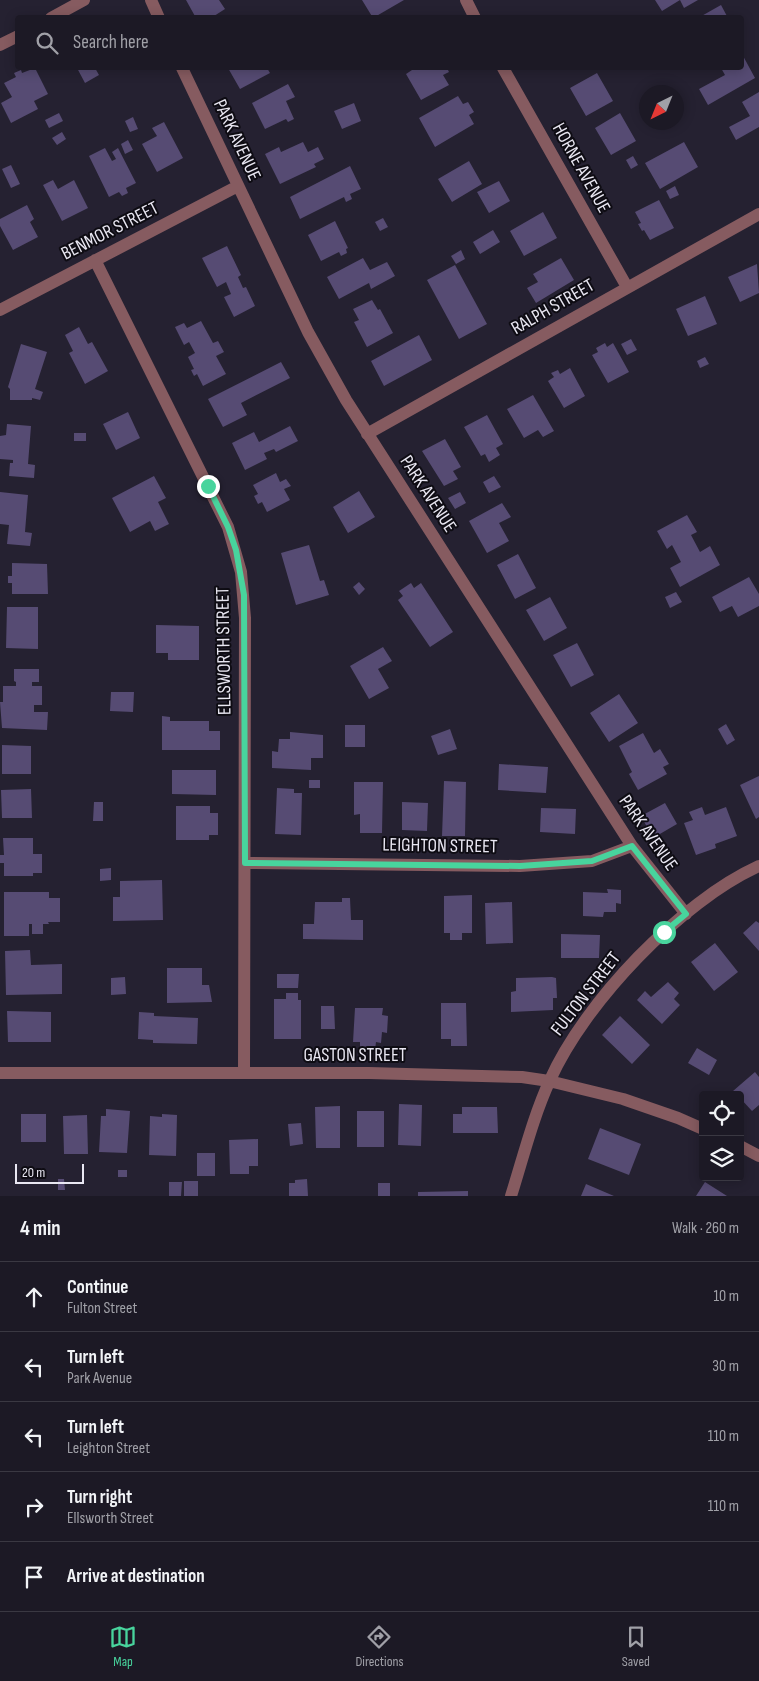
<!DOCTYPE html>
<meta charset="utf-8">
<style>
:root{--surface:#1c1925;--page:#292632;--text:#f1f3f6;--muted:#a0a0a7;--line:#3a3842;--accent:#48d49d}
body{margin:0;font-family:"Sofia Sans Condensed",sans-serif;background:var(--page);color:var(--text)}
.controls{position:absolute;right:15px;bottom:15px;display:grid;overflow:hidden;border-radius:5px;box-shadow:0 2px 12px #0003}
.controls button{width:45px;height:45px;display:grid;place-items:center;padding:0;border:0;border-bottom:1px solid var(--line);background:var(--surface);color:var(--text);font:25px sans-serif}
.compass{position:absolute;left:639px;top:85px;width:45px;height:45px;border-radius:50%;background:var(--surface);box-shadow:0 2px 12px #0003;rotate:223deg}
.scale{position:absolute;left:15px;bottom:12px;width:69px;box-sizing:border-box;padding-left:5px;border:2px solid #e9e7f2;border-top:0;font-size:14px;line-height:18px;white-space:nowrap;color:#e9e7f2;-webkit-text-stroke:4px #0e0c13;paint-order:stroke}
.stop{position:absolute;width:15px;height:15px;margin:-11px;border:4px solid #48d49d;border-radius:50%;background:#fff}
.stop.end{background:#48d49d;border-color:#fff;box-shadow:0 1px 5px #0008}
.list{margin:0;padding:0;list-style:none}
h2{display:flex;justify-content:space-between;align-items:center;height:65px;margin:0;padding:0 20px;font-size:21px}
h2 small{font-size:16px;font-weight:400;color:var(--muted)}
.list li{display:grid;grid-template-columns:32px 1fr auto;gap:15px;align-items:center;box-sizing:border-box;height:70px;padding:0 20px;border-top:1px solid var(--line)}
.list b{display:block;font-size:19px;white-space:nowrap}
.list p{margin:0;font-size:16px;white-space:nowrap;color:var(--muted)}
.list em{font-size:16px;font-style:normal;color:var(--muted)}
.icon{flex:none;width:28px;height:28px;fill:none;stroke:currentColor;stroke-width:2;stroke-linecap:round;stroke-linejoin:round}
.map{position:relative;flex:none;width:759px;height:1196px;overflow:hidden}
.search{position:absolute;background:var(--surface);box-shadow:0 2px 12px #0003;left:15px;right:15px;top:15px;height:55px;display:flex;align-items:center;gap:12px;box-sizing:border-box;padding:0 18px;border-radius:5px;color:var(--muted);font-size:19px}
.sheet{height:415px;background:var(--surface)}
nav{display:flex;justify-content:space-around;align-items:center;box-sizing:border-box;height:70px;border-top:1px solid var(--line);background:var(--surface);font-size:14px;color:var(--muted)}
nav a{display:grid;justify-items:center;gap:2px}
nav .on{color:var(--accent)}
.map>svg:first-child{display:block}
.building{fill:#564b73}
.lines{fill:none;stroke-linecap:round;stroke-linejoin:round}
.minor{stroke:#865b60;stroke-width:12}
.route{stroke:#48d49d;stroke-width:6}
.labels{text-anchor:middle;dominant-baseline:central;stroke-width:4;stroke-linejoin:round;paint-order:stroke}
.street-label{font-size:19px;fill:#e9e7f2;stroke:#0e0c13}
</style>
<div class="map">
<svg width="759" height="1196" viewBox="0 0 759 1196">
<rect width="100%" height="100%" fill="#252131"/>
<path class="building" d="M186,0H219L225,9L211,18H196Z
M362,0H404L373,18Z
M655,0H698L684,8L680,0L662,11Z
M721,5L728,18H698Z
M742,54L755,78L708,105L699,89L725,75L721,68H742Z
M35,68L48,94L34,101L38,109L11,123L1,103L12,97L4,83L16,77L14,73L21,70L22,73Z
M77,68H95L99,75L85,83Z
M228,68H267L270,73L240,89Z
M415,68H447L449,72L443,75L449,85L421,100L406,74Z
M597,73L613,101L586,116L570,88Z
M288,84L295,97L286,101L294,119L288,122L286,119L265,129L252,103Z
M759,92V127L736,140L729,127L750,116L742,102Z
M458,96L463,104L468,102L474,112L469,115L474,124L435,147L419,118Z
M354,103L361,121L342,129L334,111Z
M59,113L63,121L49,128L45,120Z
M620,113L636,141L611,155L595,128Z
M133,117L138,129L130,132L125,121Z
M164,122L183,158L157,172L142,144L157,136L152,128Z
M62,132L66,139L57,145L52,138Z
M128,140L133,150L125,154L121,144Z
M303,142L308,152L318,147L324,159L314,164L316,167L280,184L265,154L279,147L281,152Z
M684,142L698,167L660,189L645,163Z
M105,148L112,161L116,159L112,152L118,148L136,183L126,188L128,193L122,196L119,192L109,197L89,156Z
M633,156L638,165L631,169L626,160Z
M469,161L482,184L452,202L438,179Z
M11,165L20,184L11,188L2,169Z
M350,166L361,189L350,194L352,199L346,202L344,197L300,219L290,197Z
M53,180L58,189L74,180L88,208L62,221L43,185Z
M499,181L510,201L489,213L477,192Z
M675,186L679,195L670,199L666,191Z
M659,200L674,228L650,240L644,230L642,231L638,224L641,223L635,212Z
M27,205L34,219L30,222L38,237L13,250L0,226V219Z
M543,212L557,238L524,256L510,231Z
M383,218L388,227L380,231L375,222Z
M335,221L348,248L346,249L347,253L341,256L339,252L321,261L308,235Z
M493,230L500,242L480,254L473,242Z
M227,246L241,275L238,277L243,288L246,287L255,306L234,317L224,297L231,294L226,282L217,287L202,258Z
M461,250L465,259L456,264L451,256Z
M363,258L370,270L387,262L395,276L371,289L369,283L339,299L327,277Z
M561,258L574,280L536,303L527,288L538,282L533,274Z
M757,264L759,293L740,302L728,277Z
M455,265L487,324L459,339L427,280Z
M705,296L717,324L688,336L676,309Z
M372,300L378,310L380,309L393,333L367,347L354,322L359,320L353,309Z
M201,321L213,343L218,341L224,352L216,356L226,374L203,386L197,374L194,376L191,370L194,369L188,357L195,353L189,342L184,345L175,327L184,323L187,328Z
M79,327L88,344L92,342L108,371L85,384L69,353L73,351L65,335Z
M419,335L432,360L384,386L371,361Z
M631,339L637,350L627,355L621,344Z
M605,343L607,347L613,343L629,372L608,383L592,355L598,352L596,348Z
M21,344L47,352L35,389L43,392L40,400L32,398V400H10V389L8,387Z
M705,357L709,364L700,368L697,361Z
M281,362L290,378L241,403L247,415L223,427L208,399Z
M570,368L585,396L564,408L548,381L554,377L551,373L558,370L560,374Z
M533,395L554,431L543,437L538,430L524,438L507,409Z
M128,412L140,438L116,450L103,424Z
M487,415L503,444L496,448L500,455L489,462L485,454L481,456L464,427Z
M7,424L31,426L28,464L35,465L34,478L9,476L10,463H13V460L0,459V436L6,435Z
M290,426L298,441L276,452L274,449L264,453L267,459L245,470L232,443L254,432L259,442Z
M74,433H86V441H74Z
M445,439L461,467L453,471L458,479L444,486L422,451Z
M276,473L280,482L286,479L291,486L284,489L290,500L267,512L262,502L258,504L254,496L258,494L253,485Z
M154,476L166,498L158,502L169,524L155,531L150,521L130,532L112,498Z
M494,476L501,487L489,493L483,482Z
M359,491L375,517L348,533L333,507Z
M0,492L28,495L25,532L32,533L30,546L7,544L9,525L0,524Z
M460,492L466,503L455,509L448,498Z
M502,503L511,517L499,523L509,541L487,553L469,521Z
M687,515L697,532L691,535L700,552L710,546L720,565L680,587L670,568L681,562L672,545L667,549L657,531Z
M309,545L320,581L324,580L329,595L296,605L281,553Z
M518,554L536,588L515,599L497,565Z
M12,563L47,564L48,594H12V583H8V576H12Z
M749,577L759,594V606L738,617L732,606L720,612L712,597Z
M359,582L365,589L359,595L353,587Z
M411,583L414,588L421,583L453,632L430,647L398,600L403,596L399,591Z
M676,592L682,602L670,608L665,597Z
M550,597L567,628L544,641L526,610Z
M7,607H38V649L6,648Z
M156,625L199,626V660H168V653H156Z
M577,643L594,675L571,687L553,655Z
M383,647L392,661L378,669L389,688L369,699L350,666Z
M14,669H39V682H32V686H42V705H34V712H48L47,730L2,728L0,702H3V686H16V682L14,681Z
M111,692H134L133,712L110,711Z
M619,694L638,723L609,742L590,713Z
M162,716L170,717V721H209V731H220V750H162Z
M726,724L735,740L727,745L718,729Z
M345,725H365V747H345Z
M450,729L457,749L438,755L431,736Z
M290,732L323,735V758H311V770L272,768V751L278,752L279,739H290Z
M643,733L654,753L660,749L669,764L663,767L667,774L638,790L629,774L632,772L619,746Z
M2,745L31,746V774H2Z
M499,764L548,767L546,793L498,790Z
M172,770H216V795L172,794Z
M759,776V817L756,819L740,785Z
M309,780H320V788H309Z
M444,781L466,782L465,836H442Z
M354,782H383L382,833H360V814L354,815Z
M277,788L294,789V793H302L301,835L275,834Z
M31,789L32,818H2L1,790Z
M94,802H103V821H93Z
M402,802L428,803L427,831L402,830Z
M665,803L677,824L653,838L641,816Z
M176,806H210V813H218V835H209V840H176Z
M702,807L705,815L726,807L737,836L715,844L716,848L696,855L684,823L693,820L689,812Z
M541,808L576,809L575,834L540,832Z
M3,838H33V854H42V873H33V876H4V863H0V855H4Z
M111,868V880L100,881V869Z
M162,880L163,920L113,921V897H120V881Z
M607,889L621,890V904L616,903V912H604L603,917L583,916V892L608,893Z
M4,892H49V898H60V922H48L49,924H43V934H32V924H29V936H4Z
M472,895V933H462V940H450V933H444V896Z
M342,898H350L351,920H363V940L303,939V924H314L315,902H342Z
M512,902L513,943L486,944L485,903Z
M756,921L759,923V951L743,933Z
M561,934L600,935L599,958H561Z
M715,943L738,972L714,991L691,962Z
M30,950L31,965L62,964V994L6,995L5,951Z
M167,968H202V985H209L212,1002L167,1003Z
M277,974H299L298,988H277Z
M125,977L126,994L111,995V978Z
M552,977L556,978L557,998H553V1010L511,1012V992L516,991V978Z
M668,982L679,993L674,999L680,1005L662,1024L637,1000L645,991L651,997Z
M286,993H298V1000H301V1039H274V999H286Z
M441,1003H466L467,1046H451V1039H441Z
M321,1006H334L335,1029H321Z
M355,1008H383L382,1015L388,1016L387,1033L382,1032L381,1043L376,1042L375,1050H360V1042H353Z
M7,1011L51,1012V1042H8Z
M139,1012L154,1013V1016L198,1018L197,1044L153,1043V1040L138,1039Z
M620,1016L650,1045L632,1064L602,1035Z
M697,1048L717,1060L709,1075L688,1063Z
M755,1072L759,1077V1105L752,1111L740,1098V1095L733,1091Z
M399,1104L422,1105L421,1146L398,1145Z
M340,1106V1148H316L315,1107Z
M462,1107H497L498,1133H453V1114H462Z
M106,1109L130,1111L127,1153L99,1152L101,1116H106Z
M357,1111H384V1147H357Z
M21,1114H46V1142H21Z
M162,1114L177,1115L176,1156L149,1155L150,1116L162,1117Z
M87,1115L88,1154H64L63,1116Z
M301,1123L303,1144L290,1146L288,1124Z
M600,1128L641,1144L629,1175L588,1159Z
M258,1139V1166H249V1174H230L229,1140Z
M197,1153H215V1176H197Z
M118,1170H127V1177H118Z
M58,1179H64L65,1190H58Z
M307,1179L308,1196H289V1183H295V1180Z
M184,1181H198V1196H184Z
M169,1182H182L181,1196H169Z
M705,1182L727,1196H696Z
M378,1183H390V1196H378Z
M586,1184L614,1196H581Z
M468,1191V1196H418V1192Z"/>
<g class="lines">
<path class="minor" d="M151,0L159,18
M466,0L475,18
M51,18L84,0
M0,45L18,36
M182,68L308,332L346,400L632,846L686,914
M503,68L627,287
M95,260L228,527L241,572L245,618L244,1073
M0,310L238,186
M367,434L759,214
M245,863L520,866L592,861L632,846
M0,1073H369L522,1077L549,1081L623,1099L678,1118L703,1129
M740,1146L759,1156
M511,1196C523,1158 533,1117 550,1080C585,1002 680,902 759,866"/>
</g>
<g class="lines">
<path class="route" d="M208,486L228,527L236,550L244,595L245,863L520,866L592,861L632,846L686,914L664,932"/>
</g>
<g class="labels">
<g class="street-label">
<text transform="translate(237 140) rotate(65)">PARK AVENUE</text>
<text transform="translate(581 168) rotate(61)">HORNE AVENUE</text>
<text transform="translate(110 231) rotate(-27)">BENMOR STREET</text>
<text transform="translate(553 307) rotate(-30)">RALPH STREET</text>
<text transform="translate(428 494) rotate(57)">PARK AVENUE</text>
<text transform="translate(224 651) rotate(-91)">ELLSWORTH STREET</text>
<text transform="translate(648 833) rotate(55)">PARK AVENUE</text>
<text transform="translate(440 846) rotate(1)">LEIGHTON STREET</text>
<text transform="translate(586 994) rotate(-52)">FULTON STREET</text>
<text x="355" y="1055">GASTON STREET</text>
</g>
</g>
</svg>
<div class="controls">
<button><svg class="icon" aria-label="locate" viewBox="0 0 24 24"><circle cx="12" cy="12" r="6"/><path d="M12 2v4M12 18v4M2 12h4M18 12h4"/></svg></button>
<button><svg class="icon" aria-label="layers" viewBox="0 0 24 24"><path d="M12 4l9 5-9 5-9-5zM3 14l9 5 9-5"/></svg></button>
</div>
<svg class="compass" viewBox="-18 -18 36 36"><path d="M0-13l5 13h-10z" fill="#e53935"/><path d="M0 13l5-13h-10z" fill="#a0a0a7"/></svg>
<div class="scale">20 m</div>
<div class="stop" style="left:664px;top:932px"></div>
<div class="stop end" style="left:208px;top:486px"></div>
<div class="search"><svg class="icon" aria-label="search" viewBox="0 0 24 24"><circle cx="10" cy="10" r="6"/><path d="M15 15l6 6"/></svg>Search here</div>
</div>
<section class="sheet">
<h2>4 min<small>Walk · 260 m</small></h2>
<ul class="list">
<li><svg class="icon" aria-label="ahead" viewBox="0 0 24 24"><path d="M12 20V5M6 11l6-6 6 6"/></svg><div><b>Continue</b><p>Fulton Street</p></div><em>10 m</em></li>
<li><svg class="icon" aria-label="left" viewBox="0 0 24 24"><path d="M17 20v-9H6M10 6l-5 5 5 5"/></svg><div><b>Turn left</b><p>Park Avenue</p></div><em>30 m</em></li>
<li><svg class="icon" aria-label="left" viewBox="0 0 24 24"><path d="M17 20v-9H6M10 6l-5 5 5 5"/></svg><div><b>Turn left</b><p>Leighton Street</p></div><em>110 m</em></li>
<li><svg class="icon" aria-label="right" viewBox="0 0 24 24"><path d="M7 20v-9h11M14 6l5 5-5 5"/></svg><div><b>Turn right</b><p>Ellsworth Street</p></div><em>110 m</em></li>
<li><svg class="icon" aria-label="arrive" viewBox="0 0 24 24"><path d="M6 21V4h12l-3 4 3 4H6"/></svg><div><b>Arrive at destination</b></div></li>
</ul>
</section>
<nav>
<a class="on"><svg class="icon" aria-label="map" viewBox="0 0 24 24"><path d="M3 6l6-2 6 2 6-2v14l-6 2-6-2-6 2zM9 4v14M15 6v14"/></svg>Map</a>
<a><svg class="icon" aria-label="directions" viewBox="0 0 24 24"><path d="M12 3l9 9-9 9-9-9zM9 14v-3h6M13 9l2 2-2 2"/></svg>Directions</a>
<a><svg class="icon" aria-label="saved" viewBox="0 0 24 24"><path d="M7 4h10v16l-5-4-5 4z"/></svg>Saved</a>
</nav>
